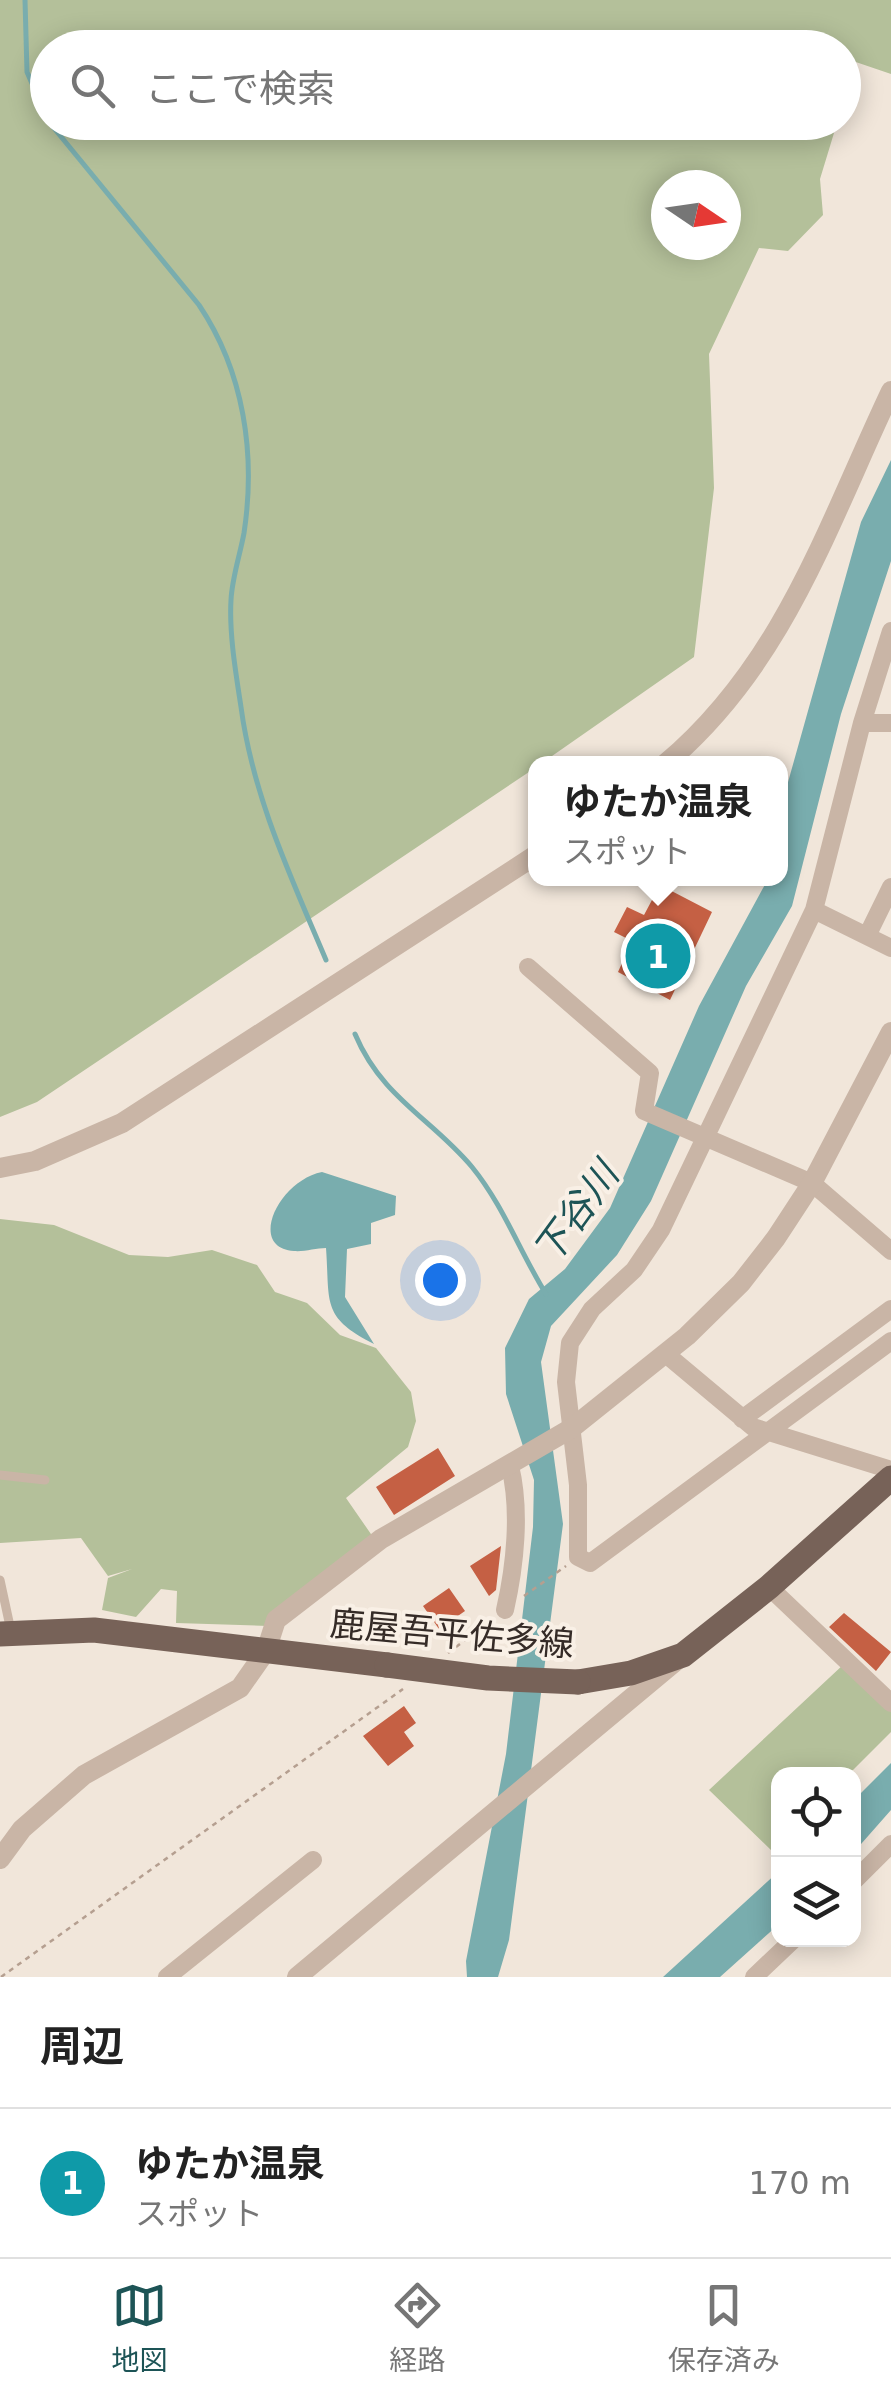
<!DOCTYPE html>
<html lang="ja">
<meta charset="utf-8">
<style>
:root{--surface:#fff;--page:#f6f6f6;--text:#222;--muted:#767676;--line:#e0e0e0;--accent:#1d5456}
body{margin:0;font-family:"DejaVu Sans","Noto Sans JP",sans-serif;background:var(--page);color:var(--text)}
.controls{position:absolute;right:30px;bottom:30px;display:grid;overflow:hidden;border-radius:20px;box-shadow:0 5px 25px #0003}
.controls button{width:90px;height:90px;display:grid;place-items:center;padding:0;border:0;border-bottom:2px solid var(--line);background:var(--surface);color:var(--text);font:50px sans-serif}
.compass{position:absolute;left:651px;top:170px;width:90px;height:90px;border-radius:50%;background:var(--surface);box-shadow:0 5px 25px #0003;rotate:103deg}
.you{position:absolute;left:440px;top:1280px;width:35px;height:35px;margin:-25px;border:8px solid #fff;border-radius:50%;background:#1a73e8;box-shadow:0 0 0 15px #1a73e833}
.badge{display:grid;place-items:center;width:65px;height:65px;border-radius:50%;background:var(--accent);color:#fff;font-size:32px;font-weight:700}
.pin{position:absolute;translate:-50% -50%;border:5px solid #fff;box-shadow:0 2px 10px #0006}
.popup{position:absolute;left:528px;top:756px;width:260px;height:130px;box-sizing:border-box;display:grid;place-content:center;border-radius:20px;background:var(--surface);filter:drop-shadow(0 2px 8px #0005);font-size:32px;white-space:nowrap;color:var(--muted)}
.popup b{font-size:38px;color:var(--text)}
.popup::after{content:'';position:absolute;left:50%;top:100%;margin-left:-20px;border:20px solid transparent;border-top-color:var(--surface)}
.list{margin:0;padding:0;list-style:none}
h2{display:flex;justify-content:space-between;align-items:center;height:130px;margin:0;padding:0 40px;font-size:42px}
h2 small{font-size:32px;font-weight:400;color:var(--muted)}
.list li{display:grid;grid-template-columns:65px 1fr auto;gap:30px;align-items:center;box-sizing:border-box;height:150px;padding:0 40px;border-top:2px solid var(--line)}
.list b{display:block;font-size:38px;white-space:nowrap}
.list p{margin:0;font-size:32px;white-space:nowrap;color:var(--muted)}
.list em{font-size:32px;font-style:normal;color:var(--muted)}
.icon{flex:none;width:55px;height:55px;fill:none;stroke:currentColor;stroke-width:2;stroke-linecap:round;stroke-linejoin:round}
.map{position:relative;flex:none;width:891px;height:1977px;overflow:hidden}
.search{position:absolute;background:var(--surface);box-shadow:0 5px 25px #0003;left:30px;right:30px;top:30px;height:110px;display:flex;align-items:center;gap:25px;box-sizing:border-box;padding:0 35px;border-radius:55px;color:var(--muted);font-size:38px}
.sheet{height:280px;background:var(--surface)}
nav{display:flex;justify-content:space-around;align-items:center;box-sizing:border-box;height:140px;border-top:2px solid var(--line);background:var(--surface);font-size:28px;color:var(--muted)}
nav a{display:grid;justify-items:center;gap:5px}
nav .on{color:var(--accent)}
.map>svg:first-child{display:block}
.green{fill:#b4c09a;fill-rule:evenodd}
.water{fill:#79adae}
.lines{fill:none;stroke-linecap:round;stroke-linejoin:round}
.stream{stroke:#79adae;stroke-width:5}
.building{fill:#c56044}
.path{stroke:#b59f90;stroke-width:2.5;stroke-dasharray:5 5;stroke-linecap:butt}
.service{stroke:#c9b5a6;stroke-width:9}
.minor{stroke:#c9b5a6;stroke-width:18}
.tertiary{stroke:#c9b5a6;stroke-width:20}
.primary{stroke:#776258;stroke-width:25}
.primary-bridge{stroke:#776258;stroke-width:25}
.labels{text-anchor:middle;dominant-baseline:central;stroke-width:8;stroke-linejoin:round;paint-order:stroke}
.street-label{font-size:35px;fill:#352b27;stroke:#f9f0e6}
.water-label{font-size:38px;font-style:italic;fill:#1d5456;stroke:#f9f0e6}
</style>
<div class="map">
<svg width="891" height="1977" viewBox="0 0 891 1977">
<rect width="100%" height="100%" fill="#f1e6da"/>
<path class="green" d="M0,0H891V74L844,58V48H48V122H823L834,133L820,179L823,215L788,251L759,248L709,354L714,488L694,657L542,763L536,764L535,768L37,1102L0,1117ZM726,185V245H666V185Z
M0,1219L54,1225L129,1255L168,1257L212,1250L257,1265L275,1292L307,1303L340,1335L376,1348L411,1392L416,1421L408,1447L346,1498L373,1537L268,1626L176,1623L177,1591L161,1589L136,1617L102,1610L108,1578L132,1569L108,1576L81,1538L0,1543Z
M844,1664L891,1708V1732L849,1774H778V1847L773,1852L709,1790Z"/>
<path class="water" d="M891,460V561L841,714L792,906L746,986L651,1201L617,1255L551,1326L541,1362L563,1524L509,1940L498,1977H467L466,1961L506,1754L533,1527L534,1480L506,1394L505,1348L529,1299L565,1269L610,1208L699,1006L768,879L780,878L783,800L861,522Z
M322,1172L396,1196L395,1215L371,1223V1244L347,1249L345,1297L374,1344C321,1317 330,1303 326,1248C316,1248 304,1252 294,1251C247,1248 278,1181 322,1172Z
M891,1763V1810L854,1852V1800Z
M778,1872V1925L720,1977H663Z"/>
<g class="lines">
<path class="stream" d="M25,0L27,72L48,120
M49,122L199,305C244,372 256,454 244,533C240,555 232,578 231,600C229,634 236,674 241,707C253,797 291,877 326,960
M355,1034C382,1098 431,1118 472,1167C503,1205 520,1252 546,1294"/>
</g>
<path class="building" d="M660,885L712,912L670,1000L618,972L632,941L614,932L627,907L644,915Z
M438,1448L455,1476L394,1515L376,1487Z
M501,1546L496,1590L489,1596L470,1566Z
M449,1588L465,1611L439,1629L423,1606Z
M844,1613L891,1652L876,1671L829,1627Z
M404,1706L416,1723L404,1732L414,1746L388,1766L363,1736Z"/>
<g class="lines">
<path class="path" d="M524,1596L566,1566
M448,1653L493,1619
M1,1977L403,1689"/>
<path class="service" d="M0,1475L45,1480
M0,1580L11,1631"/>
<path class="minor" d="M891,631L862,723L814,910L661,1230L634,1270L592,1309L570,1343L566,1382L578,1485V1557L590,1563L891,1341
M862,723H891
M814,910L891,948
M867,936L891,887
M528,967L650,1073L644,1111L812,1183L891,1251
M667,1355L753,1427L891,1470
M742,1419L891,1309
M769,1587L891,1703
M505,1610C515,1566 521,1511 510,1466
M854,1881L891,1844
M167,1977L313,1860
M754,1977L793,1940"/>
<path class="tertiary" d="M665,764C784,664 827,526 891,391
M0,1168L35,1161L122,1123L536,855
M0,1859L22,1829L84,1775L240,1688L266,1651L276,1620L381,1539L572,1428L687,1336L741,1283L776,1238L812,1183L891,1032
M297,1977L677,1660"/>
<path class="primary" d="M0,1634L94,1630L387,1665
M578,1682L631,1673L683,1655L769,1587L891,1478"/>
<path class="primary-bridge" d="M387,1665L488,1678L578,1682"/>
</g>
<g class="labels">
<g class="street-label">
<text transform="translate(452 1634) rotate(5)">鹿屋吾平佐多線</text>
</g>
<g class="water-label">
<text transform="translate(576 1213) rotate(-54)">下谷川</text>
</g>
</g>
</svg>
<div class="controls">
<button><svg class="icon" aria-label="locate" viewBox="0 0 24 24"><circle cx="12" cy="12" r="6"/><path d="M12 2v4M12 18v4M2 12h4M18 12h4"/></svg></button>
<button><svg class="icon" aria-label="layers" viewBox="0 0 24 24"><path d="M12 4l9 5-9 5-9-5zM3 14l9 5 9-5"/></svg></button>
</div>
<svg class="compass" viewBox="-18 -18 36 36"><path d="M0-13l5 13h-10z" fill="#e53935"/><path d="M0 13l5-13h-10z" fill="#767676"/></svg>
<div class="you"></div>
<div class="pin badge" style="left:658px;top:956px;background:#0f9aa8">1</div>
<div class="popup"><b>ゆたか温泉</b>スポット</div>
<div class="search"><svg class="icon" aria-label="search" viewBox="0 0 24 24"><circle cx="10" cy="10" r="6"/><path d="M15 15l6 6"/></svg>ここで検索</div>
</div>
<section class="sheet">
<h2>周辺<small></small></h2>
<ul class="list">
<li><span class="badge" style="background:#0f9aa8">1</span><div><b>ゆたか温泉</b><p>スポット</p></div><em>170 m</em></li>
</ul>
</section>
<nav>
<a class="on"><svg class="icon" aria-label="map" viewBox="0 0 24 24"><path d="M3 6l6-2 6 2 6-2v14l-6 2-6-2-6 2zM9 4v14M15 6v14"/></svg>地図</a>
<a><svg class="icon" aria-label="directions" viewBox="0 0 24 24"><path d="M12 3l9 9-9 9-9-9zM9 14v-3h6M13 9l2 2-2 2"/></svg>経路</a>
<a><svg class="icon" aria-label="saved" viewBox="0 0 24 24"><path d="M7 4h10v16l-5-4-5 4z"/></svg>保存済み</a>
</nav>
